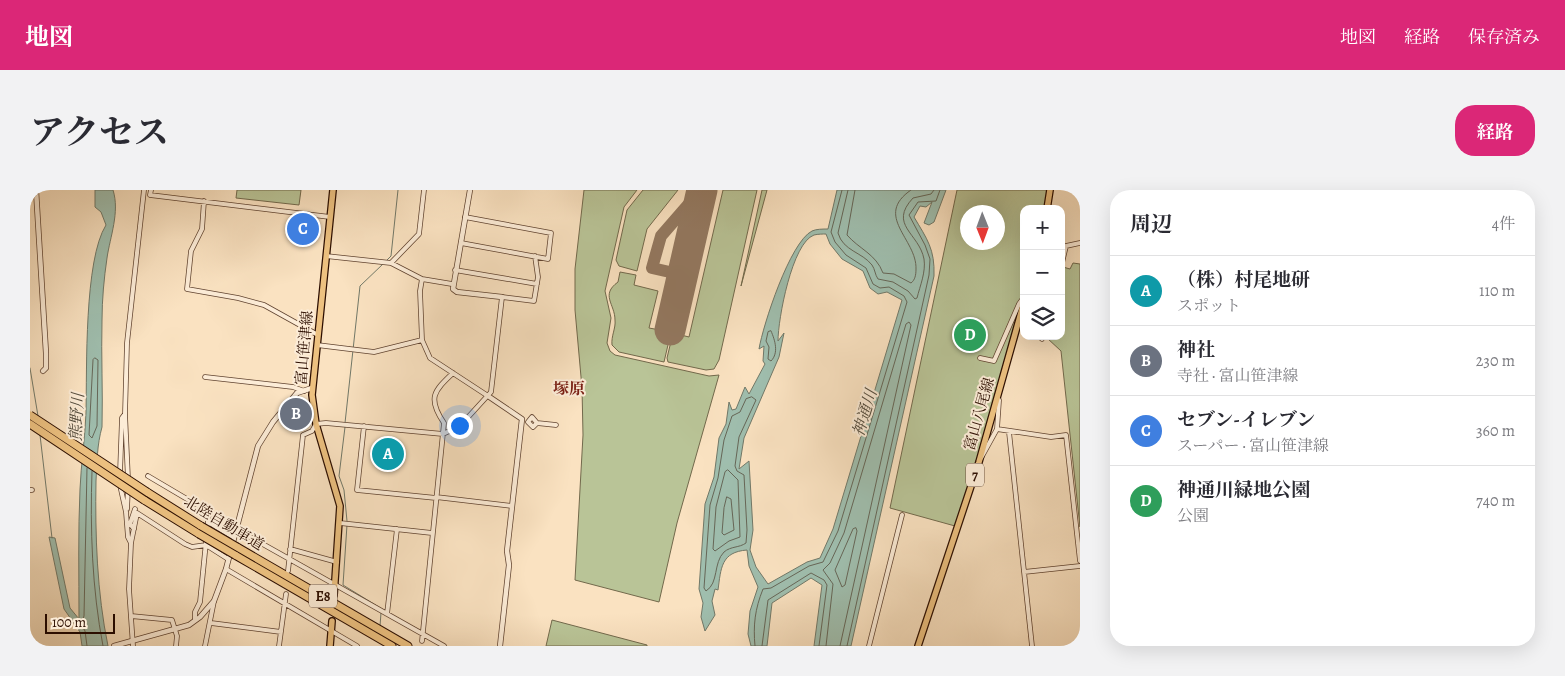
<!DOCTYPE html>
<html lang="ja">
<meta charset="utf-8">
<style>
:root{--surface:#fff;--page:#f2f2f3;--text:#2b2b33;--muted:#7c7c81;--line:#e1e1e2;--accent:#db2777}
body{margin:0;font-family:Alegreya,"Noto Serif JP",serif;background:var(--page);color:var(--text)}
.controls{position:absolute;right:15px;top:15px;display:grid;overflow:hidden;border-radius:10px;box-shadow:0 5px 20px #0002}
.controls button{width:45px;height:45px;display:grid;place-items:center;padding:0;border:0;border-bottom:1px solid var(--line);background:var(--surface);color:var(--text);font:25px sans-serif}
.compass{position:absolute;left:930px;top:15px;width:45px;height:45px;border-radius:50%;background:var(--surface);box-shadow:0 5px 20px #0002;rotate:179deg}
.scale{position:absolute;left:15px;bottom:12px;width:70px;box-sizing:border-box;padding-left:5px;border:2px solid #2c0e00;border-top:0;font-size:14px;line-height:18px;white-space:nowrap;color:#2c0e00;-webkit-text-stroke:4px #fcecd7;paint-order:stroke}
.you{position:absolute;left:429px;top:235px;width:18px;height:18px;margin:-12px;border:4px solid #fff;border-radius:50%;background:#1a73e8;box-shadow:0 0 0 8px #1a73e833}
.badge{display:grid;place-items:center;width:32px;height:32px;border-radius:50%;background:var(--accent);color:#fff;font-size:16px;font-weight:700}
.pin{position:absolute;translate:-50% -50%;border:2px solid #fff;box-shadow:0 1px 5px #0006}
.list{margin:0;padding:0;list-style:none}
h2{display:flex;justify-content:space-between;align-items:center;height:65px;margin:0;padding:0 20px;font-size:21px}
h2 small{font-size:16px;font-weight:400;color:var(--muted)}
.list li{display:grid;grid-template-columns:32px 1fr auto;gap:15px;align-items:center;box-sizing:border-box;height:70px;padding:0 20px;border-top:1px solid var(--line)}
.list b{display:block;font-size:19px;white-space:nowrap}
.list p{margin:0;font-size:16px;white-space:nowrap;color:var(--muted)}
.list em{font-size:16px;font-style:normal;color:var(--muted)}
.icon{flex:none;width:28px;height:28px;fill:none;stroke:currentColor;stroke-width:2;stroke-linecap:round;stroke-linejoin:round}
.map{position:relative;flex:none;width:1050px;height:456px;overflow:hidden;border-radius:20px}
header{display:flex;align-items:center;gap:30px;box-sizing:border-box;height:70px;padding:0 25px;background:var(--accent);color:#fff}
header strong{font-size:24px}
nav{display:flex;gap:28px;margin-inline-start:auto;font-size:18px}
.intro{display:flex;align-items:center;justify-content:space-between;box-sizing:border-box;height:120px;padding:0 30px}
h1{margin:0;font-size:35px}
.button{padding:12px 22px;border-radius:20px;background:var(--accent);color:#fff;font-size:18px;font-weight:700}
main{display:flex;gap:30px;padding:0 30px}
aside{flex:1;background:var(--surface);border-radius:20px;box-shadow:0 5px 20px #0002}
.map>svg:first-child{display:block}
.green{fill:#b9c497;stroke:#72694c;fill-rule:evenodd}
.water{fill:#9fbeae;stroke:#717868;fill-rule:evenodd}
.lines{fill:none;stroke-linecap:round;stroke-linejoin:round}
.shore{stroke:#666657;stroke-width:1}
.stream{stroke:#717868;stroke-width:1}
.taxiway{stroke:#937860;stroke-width:12}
.runway{stroke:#937860;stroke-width:31}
.minor-casing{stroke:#604330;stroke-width:5.5}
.tertiary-casing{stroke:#604330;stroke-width:6}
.primary-casing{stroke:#2c0e00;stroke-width:8}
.motorway-casing{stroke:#2c0e00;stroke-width:9}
.minor{stroke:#fcecd7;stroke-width:4}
.tertiary{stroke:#fcecd7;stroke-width:4.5}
.primary{stroke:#edc180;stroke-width:5.5}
.motorway{stroke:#edc180;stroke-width:7}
.motorway-bridge-casing{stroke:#2c0e00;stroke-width:9;stroke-linecap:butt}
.motorway-bridge{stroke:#edc180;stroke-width:7}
.labels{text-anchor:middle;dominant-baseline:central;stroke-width:4;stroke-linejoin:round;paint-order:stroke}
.shield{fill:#fcecd7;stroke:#6a5140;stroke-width:1}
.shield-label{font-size:14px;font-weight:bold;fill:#2c0e00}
.street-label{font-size:15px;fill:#2c0e00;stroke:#fcecd7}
.neighbourhood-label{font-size:16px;font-weight:bold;fill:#7a1f14;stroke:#fcecd7}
.water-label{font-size:16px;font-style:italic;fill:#544c3d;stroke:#fcecd7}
</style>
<header>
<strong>地図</strong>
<nav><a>地図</a><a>経路</a><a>保存済み</a></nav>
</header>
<div class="intro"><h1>アクセス</h1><a class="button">経路</a></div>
<main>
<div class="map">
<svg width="1050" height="456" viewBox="0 0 1050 456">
<rect width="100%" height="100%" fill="#fae2c1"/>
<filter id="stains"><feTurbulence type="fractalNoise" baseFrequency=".004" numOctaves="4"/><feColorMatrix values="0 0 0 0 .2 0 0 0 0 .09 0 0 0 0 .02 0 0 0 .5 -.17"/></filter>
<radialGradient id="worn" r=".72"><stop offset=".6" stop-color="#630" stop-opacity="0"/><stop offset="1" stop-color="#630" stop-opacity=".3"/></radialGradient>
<path class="green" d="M207,0H271L269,15L206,8Z
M554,0H607L594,17L575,101L581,128L577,153L580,161L585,165L679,186L689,185L647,333L629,412L545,390L553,245L552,198L545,120V79Z
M613,0H648L617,39L607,81L589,76L586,70L597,20Z
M693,0H727L689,170L684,179L676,180L638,172L637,168L643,143L659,147Z
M732,0H737L711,96Z
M927,0H1020L1017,19H994V112L949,272L925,336L860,318ZM938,22H968V52H938Z
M1043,73L1050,74V337L1031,161L1017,148V146H1031V85L1033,77L1040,79Z
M590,82L606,85L604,95L628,101L619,138L641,142L634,172L589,162L582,155C581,146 586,138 585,130C585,114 570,105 588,92Z
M522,430L617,455V456H516Z"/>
<path class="water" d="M65,0H83C90,22 80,47 77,68C74,88 72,110 72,130C71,165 73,201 72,237C67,255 67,272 66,291C65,345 67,403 78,456H52L50,442L34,419L19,347L25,348L40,418L49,429C49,386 48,342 50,299C51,274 55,249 56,223C57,179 54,70 76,35L71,22L65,17Z
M807,0H916L904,32L899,35L894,33L902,12L896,17L890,16L884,27C897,49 905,59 904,86L821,456H784L792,395L781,388L742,413L737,456H721L718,444L720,421L728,397L719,376L717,360C691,362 691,378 688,400L685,399L682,411L685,425L675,441L671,427L673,413L669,399L675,314L684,287L689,248L696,234L699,212L702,220L706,219L715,197L719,204L735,174L733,171L734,156L729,159C733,135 760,52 782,41C786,39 793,39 798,39ZM796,44L800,54L812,69L833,81L840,98L848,104L857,102L872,110L803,339L790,368L777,372L738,394L726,377L720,360L723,340L719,271L709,279L714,248L749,167L754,143L748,151C748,129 762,53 784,45C788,44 793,44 796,44Z"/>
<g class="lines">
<path class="shore" d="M818,0L808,43C813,61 832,62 842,75C845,79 845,85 848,89L863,92L878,101L885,109L887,108C890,96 896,82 894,69C889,43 858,35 883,8L901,4L904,0
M825,0L817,45C829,59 846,64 853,83L864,84L881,93C885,90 886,85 886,79C887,49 843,26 881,0
M741,141C745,150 749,163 741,171L738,169L739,157L736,151L738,142Z
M65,168L68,170L67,236L62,248L59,245L63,170Z
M722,207L726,210L709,247L705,276L707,281L714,285L717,340L716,353C709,358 701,356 694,362C683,373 689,393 676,401L674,398L680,315L688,288L694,250L702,226L710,222L716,209Z
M57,278L54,426L51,434L55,441L57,456
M698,280L708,290L710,347L699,351L685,361L683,359L686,317L695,282Z
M62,281C60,339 62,399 73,456
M697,307L701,309L704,340L694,345L692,343L694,318Z
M826,338L827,341L815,395L812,397L805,380L823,339Z
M725,456C723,435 725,419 733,399L741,398L779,376L793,372L808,341L877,112L874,106L859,97L850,98L843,94L836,78L816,65L805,52L801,42L812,0
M732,456L738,410L781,383L794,390L797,395L789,456
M796,456L803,394L793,380L800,373L814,343L876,134L879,132L881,135L810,456
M817,456L899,85L900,69L895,55L879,25L888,12L906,11L910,0"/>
<path class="stream" d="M355,72L361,66L368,0
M0,178L8,226
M315,233L330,96L353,74
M315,237L309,286L314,300L317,331
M10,245L22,348
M317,335L313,395L352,419
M350,436L351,423"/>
<path class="taxiway" d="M653,85L622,78L631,46L671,0"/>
<path class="runway" d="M640,140L672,0"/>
<g class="minor-casing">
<path id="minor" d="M121,0L120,5L300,27
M174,11L172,39L161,61L157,99L208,108L234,115L288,145
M431,53L518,69L521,43L435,27
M296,66L361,73L392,89L422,94
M361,73L389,44L394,0
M1031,77L1036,56L1050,53
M425,80L507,94
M392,89L390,101L392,150L400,168L458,206
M1012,149L1013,146
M287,155L344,162L392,150
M950,168L964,171L989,114L994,107
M175,187L263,197L274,201
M95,224L98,289
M507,233L503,237L498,232L502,227L507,233L526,235
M334,236L327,300L406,308
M967,239L1021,247L1036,245L1050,371
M979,242L1002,456
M951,268L967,239L969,210
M90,283L92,228L95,224L97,153L114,0
M118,286L179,322L170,412L165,422V430
M90,295L96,322L98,347L101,353
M0,300H2
M406,307L482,316
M97,319L98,298
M178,332L203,347
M310,333L402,343
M104,339L100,334L105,319
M206,339L414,456
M260,359L307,372
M196,379L327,456
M258,381L273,245L282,241L286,234L296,233L413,244L430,236L461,202L472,107L504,111L508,87L505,66
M994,382L1050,376
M357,424L367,339
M101,426L142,430L147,446L146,456
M181,433L251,442
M392,451L414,233C397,208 404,201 423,183
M103,456L99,399L101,353L107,323L155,354L162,357L176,355L198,369
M175,456L184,411
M249,456L256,404
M839,456L872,325"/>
</g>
<g class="tertiary-casing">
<path id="tertiary" d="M6,0L16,163V178L13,181
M440,0L423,99L427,102L472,107
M458,206L492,229L477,361L479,375L470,456
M84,456L159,435L170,427L184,411L196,379L228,256L243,232L267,203L282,198"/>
</g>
<g class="primary-casing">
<path id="primary" d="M303,0L282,205L286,234L310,316L304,405
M1017,19L1020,0
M300,456L302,431
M888,456L949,272L994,112"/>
</g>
<g class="motorway-casing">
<path id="motorway" d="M117,302L171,336
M114,310L169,344
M207,357L378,456
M205,365L362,456"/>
</g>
<use href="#minor" class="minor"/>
<use href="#tertiary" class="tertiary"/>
<use href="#primary" class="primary"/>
<use href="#motorway" class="motorway"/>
<g class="motorway-bridge-casing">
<path id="motorway-bridge" d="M0,225L117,302
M0,234L114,310
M171,336L207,357
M169,344L205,365"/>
</g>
<use href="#motorway-bridge" class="motorway-bridge"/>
</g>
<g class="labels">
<g class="shield">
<rect x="936" y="273.5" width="18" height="23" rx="4"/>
<rect x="279" y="394.5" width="28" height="23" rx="4"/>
</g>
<g class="shield-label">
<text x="945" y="285">7</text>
<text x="293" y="406">E8</text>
</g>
<g class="street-label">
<text transform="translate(274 158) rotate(-85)">富山笹津線</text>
<text transform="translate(949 224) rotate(-74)">富山八尾線</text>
<text transform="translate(194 333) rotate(31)">北陸自動車道</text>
</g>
<g class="neighbourhood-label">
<text x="539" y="199">塚原</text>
</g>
<g class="water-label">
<text transform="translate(835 223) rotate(-73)">神通川</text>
<text transform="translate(47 227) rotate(-87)">熊野川</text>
</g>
</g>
<rect width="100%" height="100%" filter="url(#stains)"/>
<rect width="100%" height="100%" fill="url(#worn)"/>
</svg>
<div class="controls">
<button>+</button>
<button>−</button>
<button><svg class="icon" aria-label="layers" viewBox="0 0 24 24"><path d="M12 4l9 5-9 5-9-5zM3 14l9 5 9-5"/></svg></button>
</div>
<svg class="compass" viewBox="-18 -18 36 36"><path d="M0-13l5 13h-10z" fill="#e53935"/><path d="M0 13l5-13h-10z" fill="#7c7c81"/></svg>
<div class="scale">100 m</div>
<div class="you"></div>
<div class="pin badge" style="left:358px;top:264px;background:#0f9aa8">A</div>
<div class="pin badge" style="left:266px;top:224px;background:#6b7280">B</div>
<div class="pin badge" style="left:273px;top:39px;background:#3f7fe0">C</div>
<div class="pin badge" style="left:940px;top:145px;background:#2e9e5b">D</div>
</div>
<aside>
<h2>周辺<small>4件</small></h2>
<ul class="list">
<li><span class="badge" style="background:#0f9aa8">A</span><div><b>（株）村尾地研</b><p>スポット</p></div><em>110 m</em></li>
<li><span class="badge" style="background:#6b7280">B</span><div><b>神社</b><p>寺社 · 富山笹津線</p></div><em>230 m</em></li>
<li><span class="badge" style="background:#3f7fe0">C</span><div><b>セブン-イレブン</b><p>スーパー · 富山笹津線</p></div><em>360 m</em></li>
<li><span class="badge" style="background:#2e9e5b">D</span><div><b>神通川緑地公園</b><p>公園</p></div><em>740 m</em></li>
</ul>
</aside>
</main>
